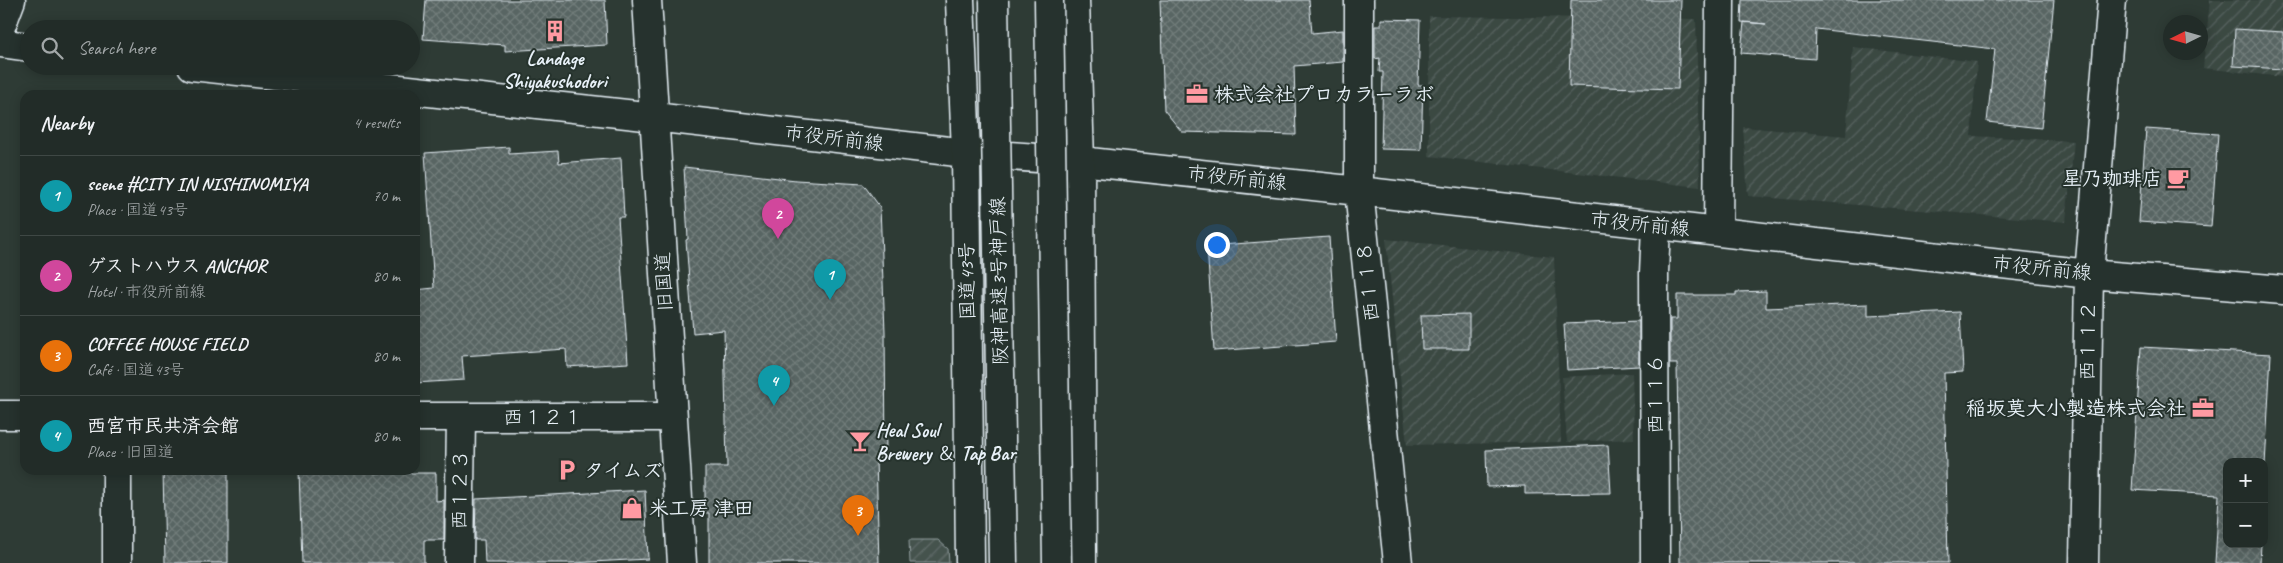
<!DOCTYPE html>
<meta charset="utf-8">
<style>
:root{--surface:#222c28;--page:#2e3834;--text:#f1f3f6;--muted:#a2a7a8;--line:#3f4845;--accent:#ff9aa2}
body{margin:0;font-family:Caveat,"Klee One",sans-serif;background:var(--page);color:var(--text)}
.controls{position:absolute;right:15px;bottom:15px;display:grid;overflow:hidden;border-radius:10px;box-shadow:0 2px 12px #0003}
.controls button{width:45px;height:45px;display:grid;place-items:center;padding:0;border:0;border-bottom:1px solid var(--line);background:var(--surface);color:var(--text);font:25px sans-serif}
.compass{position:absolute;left:2163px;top:15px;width:45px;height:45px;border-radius:50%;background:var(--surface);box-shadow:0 2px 12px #0003;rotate:265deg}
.you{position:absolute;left:1216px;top:244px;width:18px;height:18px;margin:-12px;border:4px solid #fff;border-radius:50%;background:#1a73e8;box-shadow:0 0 0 8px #1a73e833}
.badge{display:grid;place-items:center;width:32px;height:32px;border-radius:50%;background:var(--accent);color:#fff;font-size:16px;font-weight:700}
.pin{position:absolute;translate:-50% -41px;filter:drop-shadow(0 1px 2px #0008)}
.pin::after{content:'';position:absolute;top:26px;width:18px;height:15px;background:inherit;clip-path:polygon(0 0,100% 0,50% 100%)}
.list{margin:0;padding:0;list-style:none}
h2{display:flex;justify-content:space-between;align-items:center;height:65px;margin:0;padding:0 20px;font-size:21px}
h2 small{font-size:16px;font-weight:400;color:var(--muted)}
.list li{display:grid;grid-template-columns:32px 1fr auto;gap:15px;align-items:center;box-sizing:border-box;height:80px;padding:0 20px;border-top:1px solid var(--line)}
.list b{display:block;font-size:19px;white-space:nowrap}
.list p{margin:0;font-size:16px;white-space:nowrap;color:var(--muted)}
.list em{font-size:16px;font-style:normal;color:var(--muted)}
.icon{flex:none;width:28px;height:28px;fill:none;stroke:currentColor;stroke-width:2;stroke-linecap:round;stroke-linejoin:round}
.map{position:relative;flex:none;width:2283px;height:563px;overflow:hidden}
.search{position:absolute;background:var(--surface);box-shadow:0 2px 12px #0003;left:20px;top:20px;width:400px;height:55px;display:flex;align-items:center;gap:12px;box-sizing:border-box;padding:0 18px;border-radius:28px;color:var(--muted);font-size:19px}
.panel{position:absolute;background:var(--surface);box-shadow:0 2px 12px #0003;left:20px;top:90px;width:400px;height:385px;border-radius:15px}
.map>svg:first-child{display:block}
.industrial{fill:url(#industrial-furrows)}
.garden{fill:url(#garden-furrows);stroke:#96a2a3}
.building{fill:url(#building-cross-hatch);stroke:#e8f1f8}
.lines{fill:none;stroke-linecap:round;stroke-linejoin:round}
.minor-casing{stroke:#e8f1f8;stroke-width:31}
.highway-casing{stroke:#e8f1f8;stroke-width:31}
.minor{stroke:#26332d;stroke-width:28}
.highway{stroke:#26332d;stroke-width:28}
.highway-bridge-casing{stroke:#e8f1f8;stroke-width:31;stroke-linecap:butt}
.highway-bridge{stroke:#26332d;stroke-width:28}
.labels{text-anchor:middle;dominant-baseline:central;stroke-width:4;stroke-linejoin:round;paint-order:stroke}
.poi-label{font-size:20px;font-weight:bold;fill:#e8f1f8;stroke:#26332d;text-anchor:start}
.street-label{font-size:20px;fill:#e8f1f8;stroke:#26332d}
</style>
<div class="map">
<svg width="2283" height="563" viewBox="0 0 2283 563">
<defs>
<pattern id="industrial-furrows" width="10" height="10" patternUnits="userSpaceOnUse" patternTransform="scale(1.25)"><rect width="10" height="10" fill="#3b4843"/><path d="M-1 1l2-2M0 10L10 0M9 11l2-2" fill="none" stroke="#57635f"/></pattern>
<pattern id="garden-furrows" width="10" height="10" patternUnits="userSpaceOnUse" patternTransform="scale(1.25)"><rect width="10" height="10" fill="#45524e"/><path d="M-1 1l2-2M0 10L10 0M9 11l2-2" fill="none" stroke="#606b68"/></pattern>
<pattern id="building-cross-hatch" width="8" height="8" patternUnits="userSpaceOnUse" patternTransform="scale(1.25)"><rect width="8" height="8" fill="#596563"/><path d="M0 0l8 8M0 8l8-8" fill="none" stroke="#717c7a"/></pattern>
</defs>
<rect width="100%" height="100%" fill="#2e3b35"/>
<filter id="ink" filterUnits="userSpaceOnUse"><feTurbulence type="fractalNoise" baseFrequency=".02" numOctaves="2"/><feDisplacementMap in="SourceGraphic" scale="10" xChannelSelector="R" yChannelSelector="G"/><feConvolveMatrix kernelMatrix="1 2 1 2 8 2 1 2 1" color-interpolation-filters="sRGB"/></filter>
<g filter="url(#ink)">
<path class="industrial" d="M2210,0H2283V77L2203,68Z
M1429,16L1696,19L1700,187L1429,156Z
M1853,47L1977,62L1971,136L2074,141L2066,222L1748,196L1743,127L1846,136Z
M1386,239L1554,257L1561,442L1407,445Z
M1632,373L1634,439L1567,442L1562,377Z"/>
<path class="garden" d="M909,540H938L948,549L949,563H910Z"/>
<path class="building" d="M426,0H605L607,45L505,51V45L423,39Z
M1160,0H1309L1312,33L1343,30V62L1294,66L1296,135L1182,132L1164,110Z
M1571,0H1681L1678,89L1569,86Z
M1742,0H2054L2041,128L1987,122L1995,49L1816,29L1815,59L1741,53L1744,22L1766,24L1741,22Z
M1381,19L1420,20L1418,85H1423L1421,150L1381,149L1383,72H1379L1380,58L1375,59V26H1381Z
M2235,29L2283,32V69L2233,66Z
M2146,129L2218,134L2211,227L2139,222Z
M509,147V154L558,151L559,163L621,158L624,217H618L628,363L567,367L566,349L462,356L464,380L415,383V290L434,288L425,153Z
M684,167L796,180L863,184L880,207L885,332L886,459H876L879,563H709V513H705V467H727L724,330L693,333L686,240L688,239Z
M1329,237L1336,342L1214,351L1207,246Z
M1766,291V308L1868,304V316L1960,312L1963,372L1944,373L1948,563H1680L1677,364H1670V319H1677V295H1736V292Z
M1469,314V349H1422L1421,315Z
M1639,321V366L1567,370L1564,324Z
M2141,347L2271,354L2264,484V462H2227V544H2261L2260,563H2215L2219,495L2132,490Z
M1608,445L1611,493L1525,494V486L1487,487L1486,450Z
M163,470H228V563H165Z
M299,470H374V473H436V501L444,500V540H424V563H302Z
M645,490L648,559L573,563H485L484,540H475L476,499Z"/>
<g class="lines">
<g class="minor-casing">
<path id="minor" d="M647,0L682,563
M1359,0V191L1398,563
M0,29L11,0
M0,43L29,47
M192,66L654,117L966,153L1080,161L1359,191L2089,274L2283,290
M1718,232L1720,0
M0,415H25
M415,417H672
M117,470V563
M459,563L461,417
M1655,563L1654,273L1656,226
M2084,563L2089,274L2112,0"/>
</g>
<g class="highway-casing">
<path id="highway" d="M960,0L966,153L970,563
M1075,0L1080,161L1082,563"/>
</g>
<use href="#minor" class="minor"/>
<use href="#highway" class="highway"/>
<g class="highway-bridge-casing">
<path id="highway-bridge" d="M994,0L1003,563
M1049,0L1057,563"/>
</g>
<use href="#highway-bridge" class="highway-bridge"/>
</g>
</g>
<defs>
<g id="building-bare" transform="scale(1.725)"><path d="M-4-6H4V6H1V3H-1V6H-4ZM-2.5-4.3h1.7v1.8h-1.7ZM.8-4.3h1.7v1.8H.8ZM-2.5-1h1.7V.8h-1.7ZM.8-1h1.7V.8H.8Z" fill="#ff9aa2" stroke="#26332d" stroke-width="2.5" paint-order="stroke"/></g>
<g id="office-bare" transform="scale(1.725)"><path d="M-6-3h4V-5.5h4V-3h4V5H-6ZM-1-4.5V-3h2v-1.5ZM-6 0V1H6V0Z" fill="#ff9aa2" stroke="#26332d" stroke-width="2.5" paint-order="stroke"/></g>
<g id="cafe-bare" transform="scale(1.725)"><path d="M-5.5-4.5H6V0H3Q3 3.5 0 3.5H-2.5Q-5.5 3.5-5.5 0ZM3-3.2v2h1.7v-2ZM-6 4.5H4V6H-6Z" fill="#ff9aa2" stroke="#26332d" stroke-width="2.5" paint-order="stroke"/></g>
<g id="bar-bare" transform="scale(1.725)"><path d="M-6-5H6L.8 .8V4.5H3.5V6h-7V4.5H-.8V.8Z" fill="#ff9aa2" stroke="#26332d" stroke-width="2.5" paint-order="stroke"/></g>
<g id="parking-bare" transform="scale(1.725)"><path d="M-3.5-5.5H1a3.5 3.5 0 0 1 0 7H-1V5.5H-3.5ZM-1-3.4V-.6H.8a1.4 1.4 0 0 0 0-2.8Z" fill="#ff9aa2" stroke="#26332d" stroke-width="2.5" paint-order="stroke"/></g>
<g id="shop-bare" transform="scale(1.725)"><path d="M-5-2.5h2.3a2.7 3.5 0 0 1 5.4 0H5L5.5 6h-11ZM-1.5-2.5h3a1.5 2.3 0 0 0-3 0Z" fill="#ff9aa2" stroke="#26332d" stroke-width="2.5" paint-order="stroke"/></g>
</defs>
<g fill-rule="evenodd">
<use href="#building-bare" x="555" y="31"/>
<use href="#office-bare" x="1197" y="94"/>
<use href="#cafe-bare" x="2178" y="178"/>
<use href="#office-bare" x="2203" y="408"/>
<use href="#bar-bare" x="860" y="441"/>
<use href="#parking-bare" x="567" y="470"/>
<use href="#shop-bare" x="632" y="508"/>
</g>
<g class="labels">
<g class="poi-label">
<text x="555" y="58" text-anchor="middle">Landage<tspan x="555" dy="23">Shiyakushodori</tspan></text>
<text x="1214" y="94">株式会社プロカラーラボ</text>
<text x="2162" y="178" text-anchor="end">星乃珈琲店</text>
<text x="2186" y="408" text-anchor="end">稲坂莫大小製造株式会社</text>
<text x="876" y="430">Heal Soul<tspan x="876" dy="23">Brewery ＆ Tap Bar</tspan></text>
<text x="584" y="470">タイムズ</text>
<text x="649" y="508">米工房 津田</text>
</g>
<g class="street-label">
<text transform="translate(834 138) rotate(7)">市役所前線</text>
<text transform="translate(1237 178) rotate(6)">市役所前線</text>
<text transform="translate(1640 224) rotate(6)">市役所前線</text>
<text transform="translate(2042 268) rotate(6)">市役所前線</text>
<text transform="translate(967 281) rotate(-91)">国道43号</text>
<text transform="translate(999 281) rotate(-91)">阪神高速3号神戸線</text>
<text transform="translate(664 282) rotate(-93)">旧国道</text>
<text transform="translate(1368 282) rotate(-96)">西１１８</text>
<text transform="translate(2088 341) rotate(-89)">西１１２</text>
<text transform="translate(1655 394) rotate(-90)">西１１６</text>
<text x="543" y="417">西１２１</text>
<text transform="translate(460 490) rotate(-89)">西１２３</text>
</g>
</g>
</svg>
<div class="controls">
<button>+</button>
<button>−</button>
</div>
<svg class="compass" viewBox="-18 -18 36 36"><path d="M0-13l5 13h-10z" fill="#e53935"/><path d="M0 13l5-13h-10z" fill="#a2a7a8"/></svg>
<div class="you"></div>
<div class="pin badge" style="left:830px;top:300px;background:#0f9aa8">1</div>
<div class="pin badge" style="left:778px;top:239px;background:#d1479c">2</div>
<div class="pin badge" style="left:858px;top:536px;background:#e8710a">3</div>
<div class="pin badge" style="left:774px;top:406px;background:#0f9aa8">4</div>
<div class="search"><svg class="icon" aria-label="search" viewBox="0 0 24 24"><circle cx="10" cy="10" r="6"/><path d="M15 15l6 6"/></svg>Search here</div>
<section class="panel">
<h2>Nearby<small>4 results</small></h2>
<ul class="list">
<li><span class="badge" style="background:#0f9aa8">1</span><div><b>scene #CITY IN NISHINOMIYA</b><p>Place · 国道43号</p></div><em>70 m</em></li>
<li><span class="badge" style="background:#d1479c">2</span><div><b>ゲストハウス ANCHOR</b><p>Hotel · 市役所前線</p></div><em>80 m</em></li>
<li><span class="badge" style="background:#e8710a">3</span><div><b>COFFEE HOUSE FIELD</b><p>Café · 国道43号</p></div><em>80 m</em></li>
<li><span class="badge" style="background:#0f9aa8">4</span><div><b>西宮市民共済会館</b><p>Place · 旧国道</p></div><em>80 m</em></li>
</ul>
</section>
</div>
